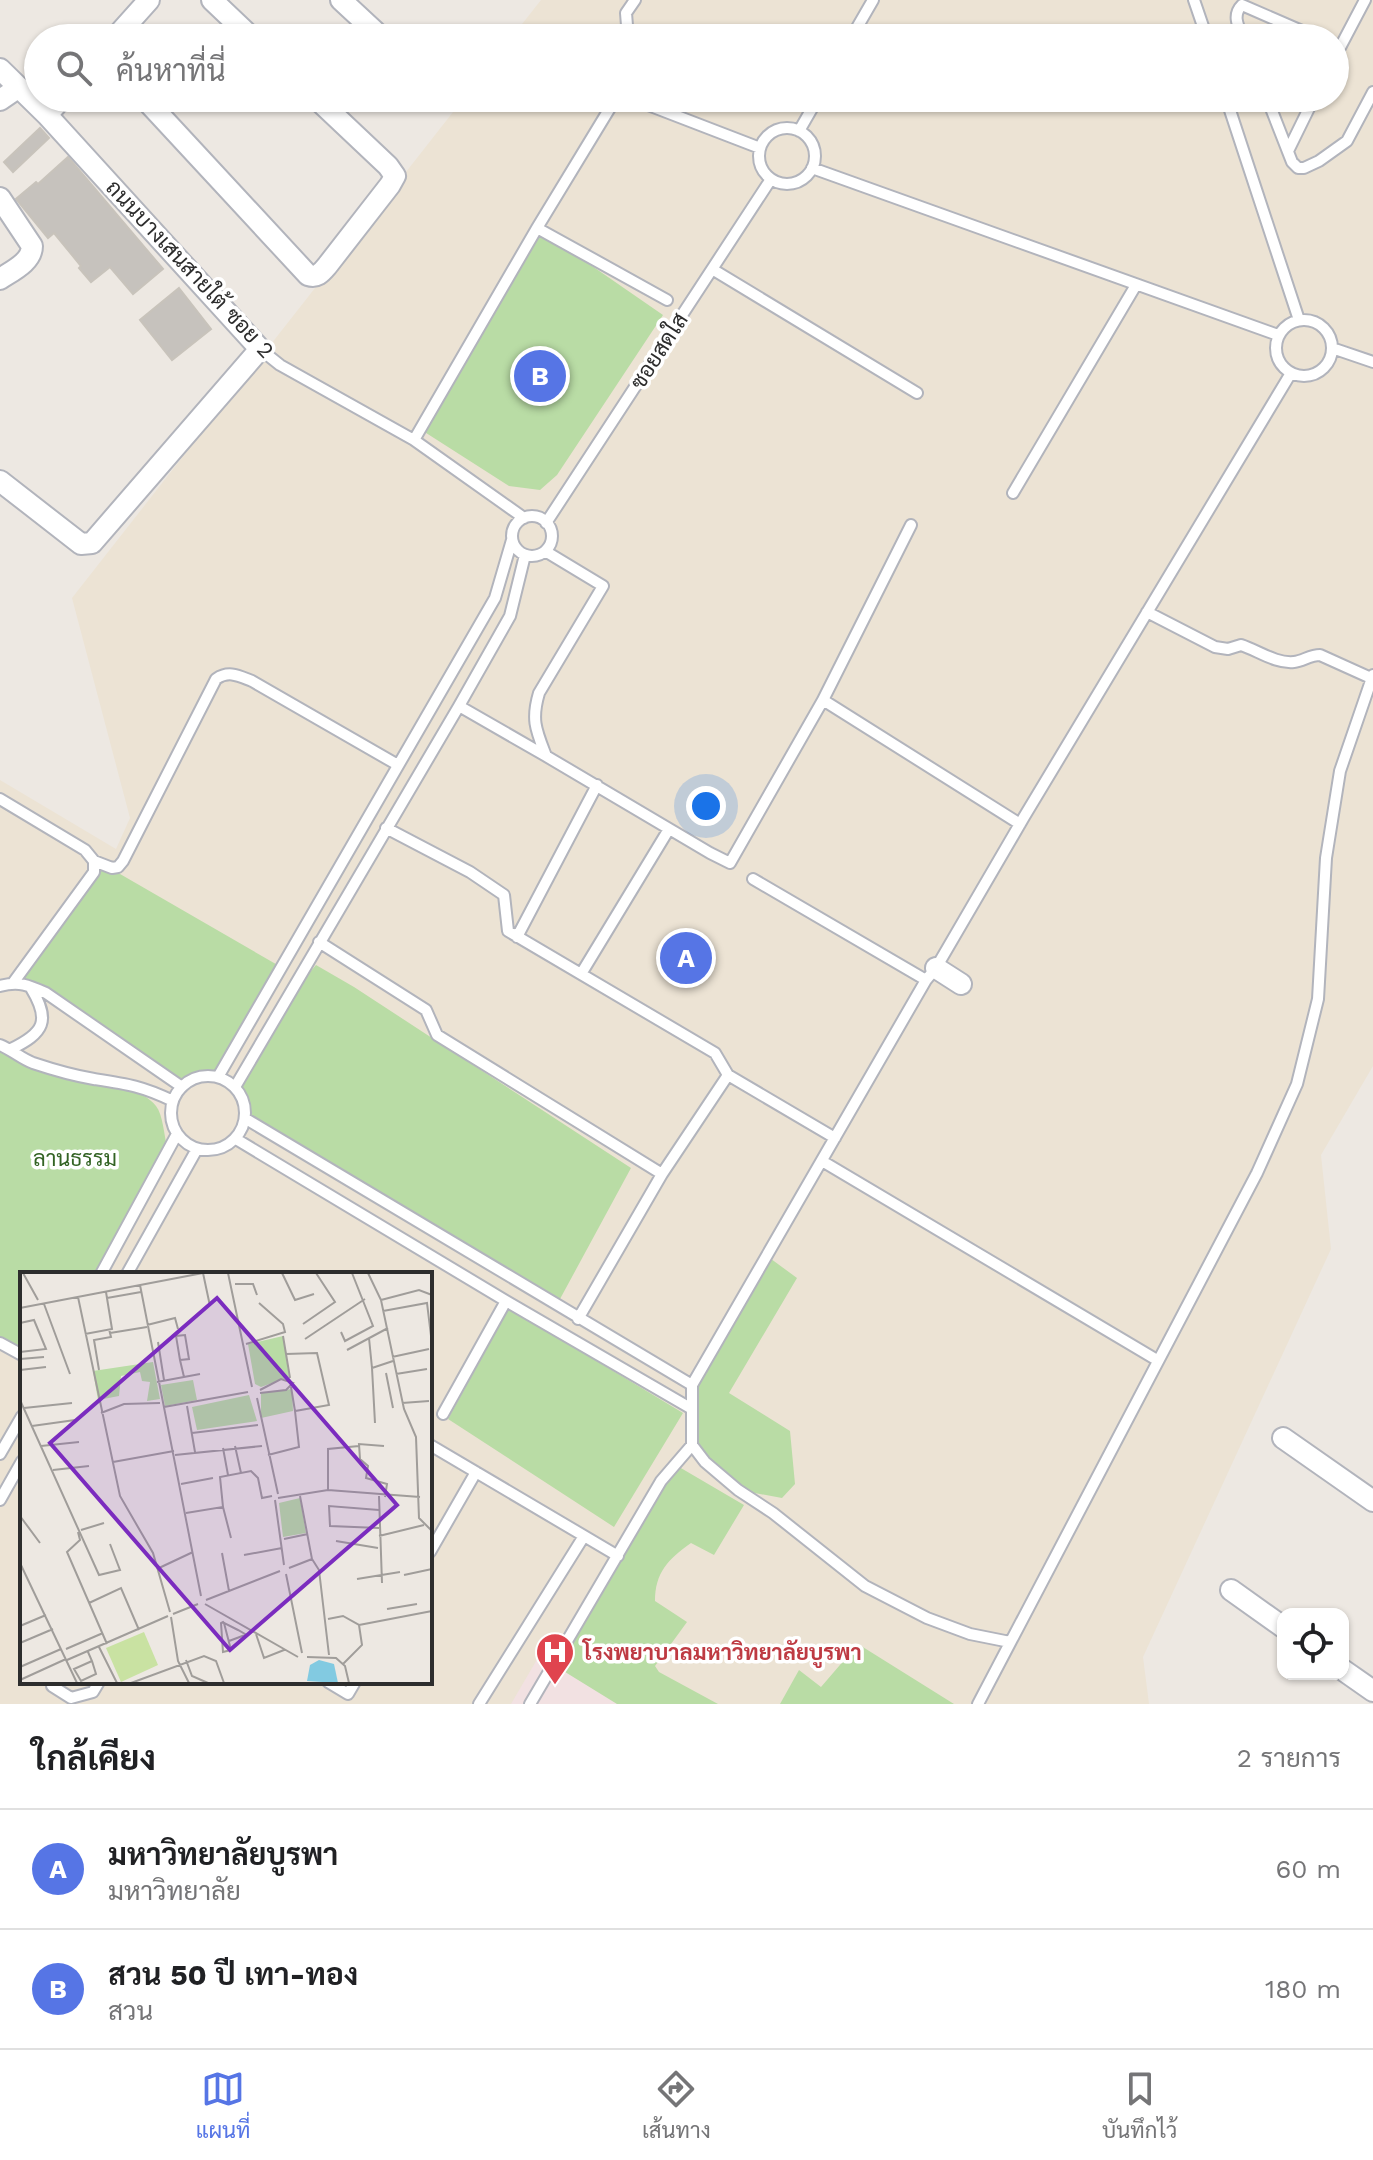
<!DOCTYPE html>
<html lang="th">
<meta charset="utf-8">
<style>
:root{--surface:#fff;--page:#f2f2f2;--text:#202124;--muted:#757577;--line:#e0e0e0;--accent:#5675e5}
body{margin:0;font-family:"Work Sans",Sarabun,sans-serif;background:var(--page);color:var(--text)}
.controls{position:absolute;right:24px;bottom:24px;display:grid;overflow:hidden;border-radius:16px;box-shadow:0 2px 6px #0004}
.controls button{width:72px;height:72px;display:grid;place-items:center;padding:0;border:0;border-bottom:2px solid var(--line);background:var(--surface);color:var(--text);font:40px sans-serif}
.you{position:absolute;left:706px;top:806px;width:28px;height:28px;margin:-20px;border:6px solid #fff;border-radius:50%;background:#1a73e8;box-shadow:0 0 0 12px #1a73e833}
.badge{display:grid;place-items:center;width:52px;height:52px;border-radius:50%;background:var(--accent);color:#fff;font-size:26px;font-weight:700}
.pin{position:absolute;translate:-50% -50%;border:4px solid #fff;box-shadow:0 2px 8px #0006}
.list{margin:0;padding:0;list-style:none}
h2{display:flex;justify-content:space-between;align-items:center;height:104px;margin:0;padding:0 32px;font-size:34px}
h2 small{font-size:26px;font-weight:400;color:var(--muted)}
.list li{display:grid;grid-template-columns:52px 1fr auto;gap:24px;align-items:center;box-sizing:border-box;height:120px;padding:0 32px;border-top:2px solid var(--line)}
.list b{display:block;font-size:30px;white-space:nowrap}
.list p{margin:0;font-size:26px;white-space:nowrap;color:var(--muted)}
.list em{font-size:26px;font-style:normal;color:var(--muted)}
.icon{flex:none;width:44px;height:44px;fill:none;stroke:currentColor;stroke-width:2;stroke-linecap:round;stroke-linejoin:round}
.map{position:relative;flex:none;width:1373px;height:1704px;overflow:hidden}
.search{position:absolute;background:var(--surface);box-shadow:0 2px 6px #0004;left:24px;right:24px;top:24px;height:88px;display:flex;align-items:center;gap:20px;box-sizing:border-box;padding:0 28px;border-radius:44px;color:var(--muted);font-size:30px}
.sheet{height:344px;background:var(--surface)}
nav{display:flex;justify-content:space-around;align-items:center;box-sizing:border-box;height:112px;border-top:2px solid var(--line);background:var(--surface);font-size:22px;color:var(--muted)}
nav a{display:grid;justify-items:center;gap:4px}
nav .on{color:var(--accent)}
.map>svg:first-child{display:block}
.education{fill:#ece3d4;fill-rule:evenodd}
.medical{fill:#f2e1e2}
.green{fill:#b9dca5}
.building{fill:#c6c2bd;stroke:#c8c3bb;stroke-width:2}
.lines{fill:none;stroke-linecap:round;stroke-linejoin:round}
.service-casing{stroke:#b2b4bc;stroke-width:14}
.minor-casing{stroke:#b2b4bc;stroke-width:24}
.service{stroke:#fff;stroke-width:10}
.minor{stroke:#fff;stroke-width:20}
.labels{text-anchor:middle;dominant-baseline:central;stroke-width:7;stroke-linejoin:round;paint-order:stroke}
.street-label{font-size:22px;fill:#2d2d2d;stroke:#fff}
.park-label{font-size:22px;fill:#336324;stroke:#fff}
.health-label{font-size:22px;font-weight:bold;fill:#be3a42;stroke:#fff;text-anchor:start}
.inset-road{fill:none;stroke:#a09d9a;stroke-width:2}
.view{fill:#7b2cbf;fill-opacity:0.15;stroke:#7b2cbf;stroke-width:4}
.inset-edge{fill:none;stroke:#2d2d2d;stroke-width:4}
</style>
<div class="map">
<svg width="1373" height="1704" viewBox="0 0 1373 1704">
<rect width="100%" height="100%" fill="#ede8e2"/>
<path class="education" d="M541,0H1373V1066L1321,1155L1331,1249L1143,1657L1149,1704H0V780L116,849L130,818L72,598L464,98H1335V38H511ZM22,1274H430V1682H22Z"/>
<path class="medical" d="M539,1656L619,1704H511Z"/>
<path class="green" d="M537,228L663,315L557,475L540,490L509,486L423,431L491,320L538,238Z
M101,863L281,967L222,1070L183,1080L18,977Z
M316,965L354,987L631,1168L560,1299L448,1241L246,1119L240,1079L285,1001Z
M0,1049C21,1058 41,1069 63,1076C74,1080 87,1083 99,1085C118,1090 142,1088 156,1106C163,1115 164,1135 167,1147L94,1274H22V1355L0,1343Z
M767,1256L797,1278L729,1393L790,1431L795,1484L782,1498L738,1490L705,1462L692,1435V1391Z
M509,1308L683,1413L614,1527L448,1419Z
M674,1464L744,1505L714,1555L691,1543C668,1559 655,1573 655,1601L687,1622L655,1666L659,1672L718,1704H617L557,1667Z
M858,1644L954,1704H780L799,1670L821,1687Z"/>
<path class="building" d="M40,128L49,138L13,172L4,162Z
M68,157L163,269L133,294L110,267L91,282L79,268L81,266L54,233L48,238L16,199L36,182L38,184Z
M179,288L211,329L172,360L140,320Z"/>
<g class="lines">
<g class="service-casing">
<path id="service" d="M1194,0L1207,38
M628,38L626,13L635,0
M851,38L873,0
M1243,38C1238,26 1232,15 1242,5L1318,38
M1335,57L1365,0
M630,98L760,148
M1226,98L1299,320
M1267,98L1292,162L1298,168H1304L1319,161L1347,141L1373,92
M759 156a28 28 0 1 1 56 0a28 28 0 1 1-56 0Z
M799,131L818,98
M1288,151L1314,98
M812,168L1278,335
M537,228L667,300
M712,269L917,393
M1276 348a28 28 0 1 1 56 0a28 28 0 1 1-56 0Z
M1332,348L1373,362
M260,349L280,365L414,440L524,518
M414,440L537,228L616,98
M1013,493L1136,285
M512 536a20 20 0 1 1 40 0a20 20 0 1 1-40 0Z
M546,523L771,179
M545,551L603,586L539,693C531,720 536,730 546,756L710,853L730,863L823,700L1020,824
M1147,612L1215,647L1228,649L1241,645C1257,650 1276,664 1294,662C1303,661 1310,655 1320,655L1371,678
M823,700L911,525
M459,706L546,756
M0,799L85,850L94,861V872L13,983
M386,828L470,872L504,895L508,931L715,1053L728,1075L835,1138
M94,861L112,868L118,867L123,861L216,679C229,670 239,676 252,681L398,765
M753,879L926,980
M517,937L597,785
M319,942L426,1010L437,1035L662,1174
M581,974L669,829
M0,986C19,981 28,985 46,993L182,1087
M0,1045C12,1050 22,1059 33,1063C51,1069 76,1076 94,1079C127,1084 142,1086 173,1101
M11,1049C44,1033 51,1021 31,988
M171 1113a37 37 0 1 1 74 0a37 37 0 1 1-74 0Z
M218,1077L495,598L512,540
M235,1087L459,706L510,616L525,555
M246,1119L692,1385
M236,1139L506,1301L692,1409
M822,1161L1157,1360
M101,1274L177,1134
M127,1274L197,1149
M578,1319L662,1174L728,1075
M0,1343L22,1355
M443,1414L506,1301
M430,1445L618,1556
M0,1454L22,1416
M0,1500L22,1461
M430,1552L476,1472
M1010,1642L970,1634L927,1618L865,1586L773,1513L738,1490L705,1462L692,1445V1385L926,980L936,968L1024,817L1291,373
M52,1682V1686L71,1698L93,1692L99,1682
M328,1682L348,1694L355,1682
M479,1704L584,1536
M530,1704L661,1481L692,1445
M978,1704L1257,1173L1297,1084L1318,999L1326,858L1340,771L1373,675"/>
</g>
<g class="minor-casing">
<path id="minor" d="M212,0L252,38
M341,0L382,38
M115,38L149,0
M0,69L47,115L260,349L92,543L81,544L0,481
M144,98L308,275C317,278 321,273 327,266L390,185L395,176L388,166L316,98
M0,100L19,87
M47,115L62,98
M0,198L32,246C32,262 12,271 0,279
M936,968L961,984
M1283,1438L1373,1501
M1231,1590L1283,1627
M1343,1670L1373,1691"/>
</g>
<use href="#service" class="service"/>
<use href="#minor" class="minor"/>
</g>
<defs>
<g id="hospital-pin" transform="scale(2)"><path d="M0 17L-7.5 6A9.5 9.5 0 1 1 7.5 6Z" fill="#e0444e" stroke="#fff"/><path d="M-5-5h3v3.5h4V-5h3V5h-3V1.5h-4V5h-3Z" fill="#fff"/></g>
</defs>
<g fill-rule="evenodd">
<use href="#hospital-pin" x="555" y="1652"/>
</g>
<g class="labels">
<g class="street-label">
<text transform="translate(190 269) rotate(47)">ถนนบางเสนสายใต้ ซอย 2</text>
<text transform="translate(659 351) rotate(-57)">ซอยสดใส</text>
</g>
<g class="park-label">
<text x="75" y="1158">ลานธรรม</text>
</g>
<g class="health-label">
<text x="583" y="1652">โรงพยาบาลมหาวิทยาลัยบูรพา</text>
</g>
</g>
<g transform="translate(20 1272)">
<rect width="412" height="412" fill="#ede8e2"/>
<path d="M263,64L269,105L241,115L235,112L228,72ZM133,90L140,127L127,129L130,110L122,109L120,100L101,104L99,124L78,128L73,99ZM173,108L177,128L145,134L141,113ZM272,117L273,139L241,146V121ZM229,123L237,149L177,158L172,135ZM280,226L286,261L263,265L259,231Z" fill="#b9dca5"/>
<path d="M124,360L138,393L101,410L86,376Z" fill="#c9e2a2"/>
<path d="M299,388L314,392L318,411L287,409L290,393Z" fill="#82cae1"/>
<path class="inset-road" d="M3,1L18,28M183,1L190,34M208,1L232,115M262,1L275,28L294,22M348,1L361,28L384,137L396,165L399,246L412,259M215,12H233L237,23M120,13L181,324M58,25L100,224L133,281L150,340M87,26L121,20M361,28L399,18L412,23M24,32L50,102M0,36L183,1M363,39L407,31L411,64M0,51L14,48L26,77L0,80M283,52L315,30L296,1M127,53L155,46L158,57M321,60L325,69L353,54L332,1M90,61L127,55M65,62L92,57L86,20M263,64L270,106M349,66L352,96M285,67L345,27M138,70L144,108M226,72L265,60L263,52L239,31M327,78L368,56M266,82L297,81L309,133L275,139L271,115M372,85L409,77M0,87L24,85M160,88L169,87L165,63L156,64L160,88L164,105M0,98L26,95M79,98L74,68L91,65L89,57M366,101L373,136M376,102L407,97M137,110L180,102M240,118L261,107L273,111L266,118L240,121M237,126L258,222M0,128L79,303L100,298L90,272M382,131L409,129M167,134L175,180M144,135L228,120M4,136L52,131M81,141L104,132L140,131M355,151L352,96L373,89M12,154L55,148M172,161L238,153M21,174L59,170M215,174L221,201M364,174L339,172L340,187L348,194L346,206L367,212L365,225M203,176L208,203M155,183L242,174M248,183L279,175L275,139M93,190L154,179M33,198L69,194M161,212L193,206M308,218V177L339,174M359,224L362,311M258,226L308,218L400,225M255,228L264,293M203,235L211,266M166,241L203,235L200,205L231,199L238,206L242,226L252,224M0,244L20,271M359,256L310,254L309,234L359,238M61,258L84,251M58,260L60,268L47,280L87,372M359,264L404,253M264,267L288,262M316,269L358,276M202,281L209,319M224,283L262,276M292,287L299,298L309,383M0,291L57,411M139,296L173,280M269,296L292,287L280,224M266,302L282,381M384,303L412,297M337,307L380,300M186,328L260,299M69,331L101,316L119,358M185,332L278,385M367,337L397,332M153,342L178,332M151,345L158,389L169,411M308,347L323,344L339,353L342,373L323,392M204,351L211,378L203,380L201,351L203,350L204,351L218,358L225,362V363L209,369M339,353L412,339M0,354L26,343M236,362L244,386L264,378M0,371L33,357M79,375L97,411M46,377L83,361M68,380L72,389L76,402L61,409L54,397L72,389M287,385L316,386L325,394L329,411M47,388L148,344M166,388L172,404L188,411M0,395L41,377M0,408L46,387M111,411L184,384L196,389L204,411"/>
<path class="view" d="M197,26L377,233L210,378L30,171Z"/>
<rect width="412" height="412" class="inset-edge"/>
</g>
</svg>
<div class="controls">
<button><svg class="icon" aria-label="locate" viewBox="0 0 24 24"><circle cx="12" cy="12" r="6"/><path d="M12 2v4M12 18v4M2 12h4M18 12h4"/></svg></button>
</div>
<div class="you"></div>
<div class="pin badge" style="left:686px;top:958px">A</div>
<div class="pin badge" style="left:540px;top:376px">B</div>
<div class="search"><svg class="icon" aria-label="search" viewBox="0 0 24 24"><circle cx="10" cy="10" r="6"/><path d="M15 15l6 6"/></svg>ค้นหาที่นี่</div>
</div>
<section class="sheet">
<h2>ใกล้เคียง<small>2 รายการ</small></h2>
<ul class="list">
<li><span class="badge">A</span><div><b>มหาวิทยาลัยบูรพา</b><p>มหาวิทยาลัย</p></div><em>60 m</em></li>
<li><span class="badge">B</span><div><b>สวน 50 ปี เทา-ทอง</b><p>สวน</p></div><em>180 m</em></li>
</ul>
</section>
<nav>
<a class="on"><svg class="icon" aria-label="map" viewBox="0 0 24 24"><path d="M3 6l6-2 6 2 6-2v14l-6 2-6-2-6 2zM9 4v14M15 6v14"/></svg>แผนที่</a>
<a><svg class="icon" aria-label="directions" viewBox="0 0 24 24"><path d="M12 3l9 9-9 9-9-9zM9 14v-3h6M13 9l2 2-2 2"/></svg>เส้นทาง</a>
<a><svg class="icon" aria-label="saved" viewBox="0 0 24 24"><path d="M7 4h10v16l-5-4-5 4z"/></svg>บันทึกไว้</a>
</nav>
